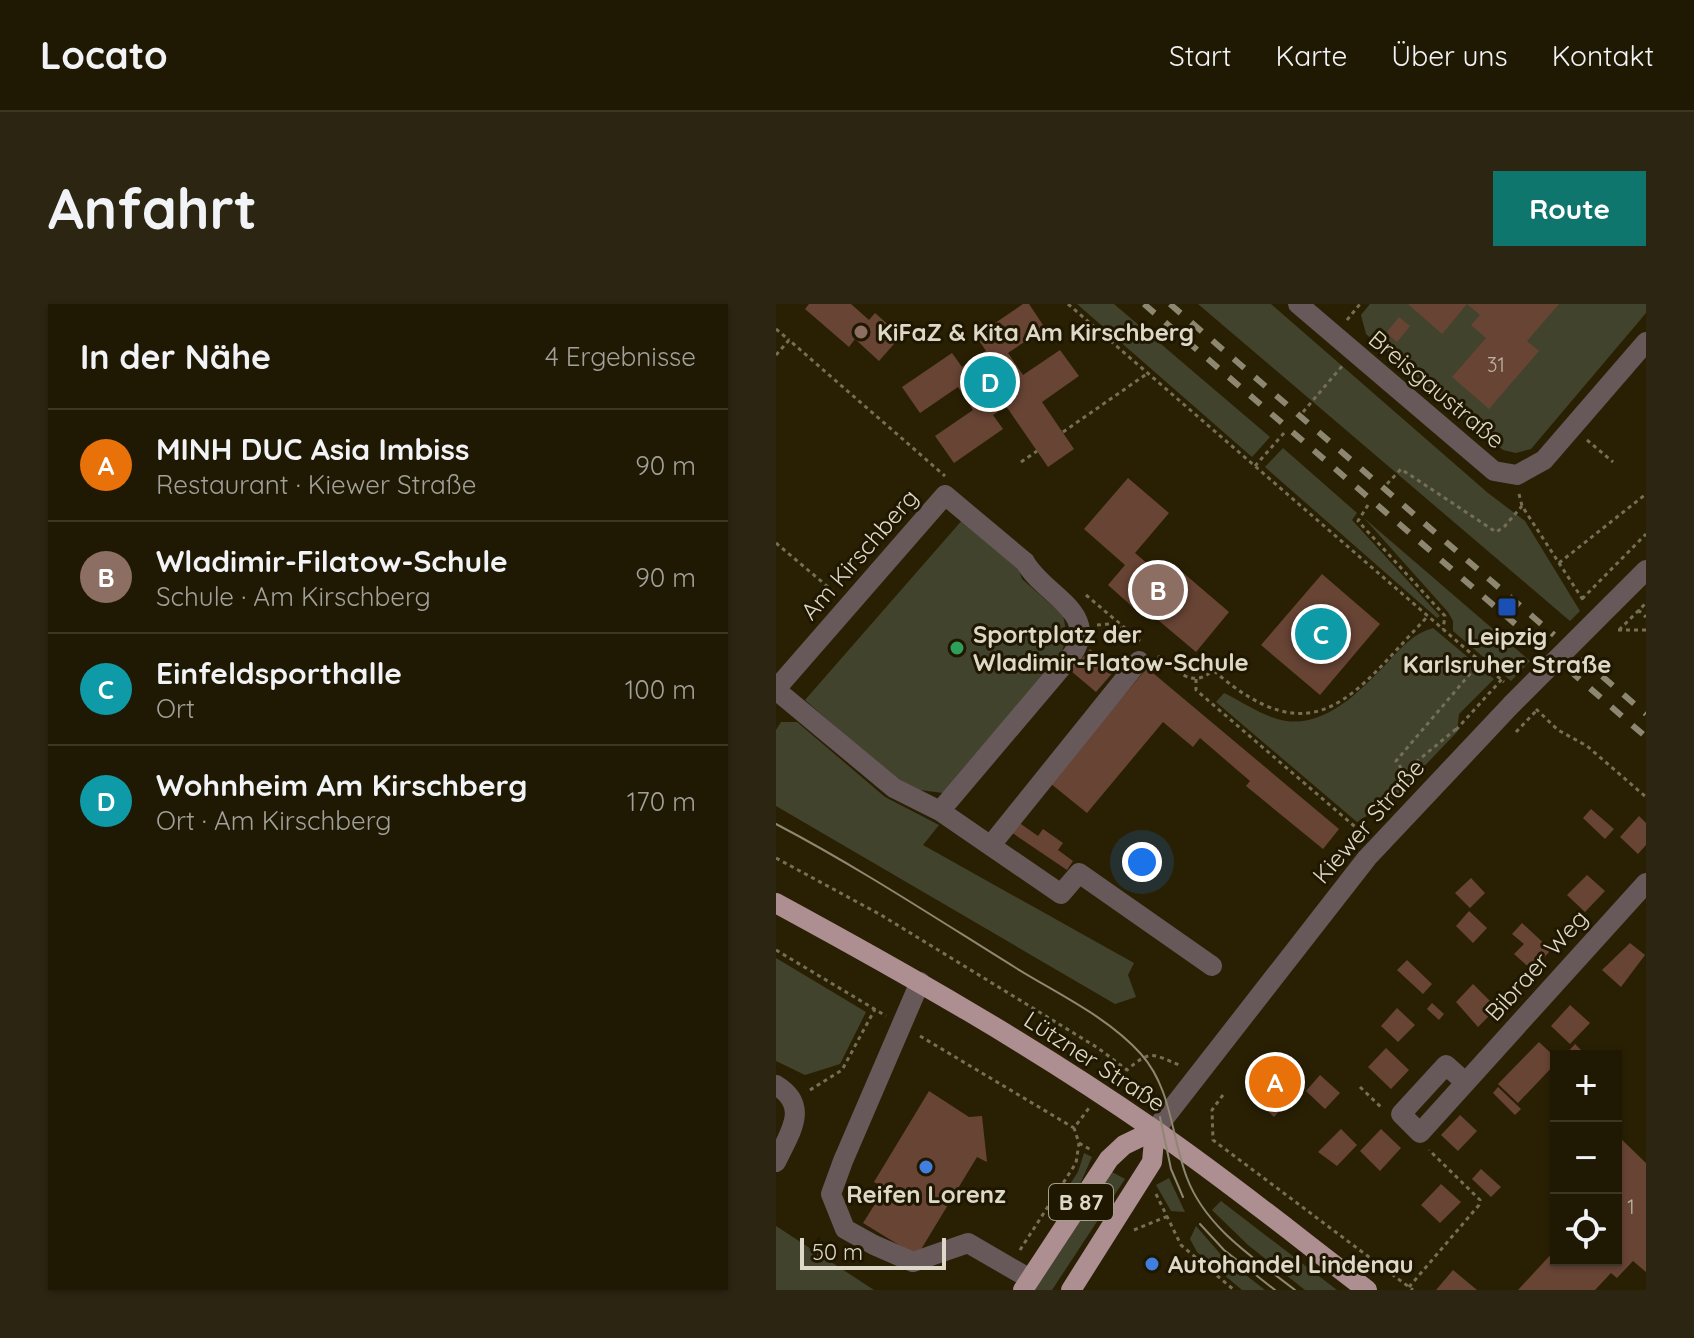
<!DOCTYPE html>
<html lang="de">
<meta charset="utf-8">
<style>
:root{--surface:#1f1803;--page:#2c2512;--text:#f1f3f6;--muted:#a1a09a;--line:#3c3725;--accent:#0f766e}
body{margin:0;font-family:Quicksand,sans-serif;background:var(--page);color:var(--text)}
.controls{position:absolute;right:24px;bottom:24px;display:grid;overflow:hidden;border-radius:0px;box-shadow:0 2px 6px #0004}
.controls button{width:72px;height:72px;display:grid;place-items:center;padding:0;border:0;border-bottom:2px solid var(--line);background:var(--surface);color:var(--text);font:40px sans-serif}
.scale{position:absolute;left:24px;bottom:20px;width:146px;box-sizing:border-box;padding-left:8px;border:4px solid #ddd8c8;border-top:0;font-size:22px;line-height:28px;white-space:nowrap;color:#ddd8c8;-webkit-text-stroke:6px #201700;paint-order:stroke}
.you{position:absolute;left:366px;top:558px;width:28px;height:28px;margin:-20px;border:6px solid #fff;border-radius:50%;background:#1a73e8;box-shadow:0 0 0 12px #1a73e833}
.badge{display:grid;place-items:center;width:52px;height:52px;border-radius:50%;background:var(--accent);color:#fff;font-size:26px;font-weight:700}
.pin{position:absolute;translate:-50% -50%;border:4px solid #fff;box-shadow:0 2px 8px #0006}
.list{margin:0;padding:0;list-style:none}
h2{display:flex;justify-content:space-between;align-items:center;height:104px;margin:0;padding:0 32px;font-size:34px}
h2 small{font-size:26px;font-weight:400;color:var(--muted)}
.list li{display:grid;grid-template-columns:52px 1fr auto;gap:24px;align-items:center;box-sizing:border-box;height:112px;padding:0 32px;border-top:2px solid var(--line)}
.list b{display:block;font-size:30px;white-space:nowrap}
.list p{margin:0;font-size:26px;white-space:nowrap;color:var(--muted)}
.list em{font-size:26px;font-style:normal;color:var(--muted)}
.icon{flex:none;width:44px;height:44px;fill:none;stroke:currentColor;stroke-width:2;stroke-linecap:round;stroke-linejoin:round}
.map{position:relative;flex:none;width:870px;height:986px;overflow:hidden;border-radius:0px}
header{display:flex;align-items:center;gap:48px;box-sizing:border-box;height:112px;padding:0 40px;background:var(--surface);border-bottom:2px solid var(--line)}
header strong{font-size:38px}
nav{display:flex;gap:44px;margin-inline-start:auto;font-size:28px}
.intro{display:flex;align-items:center;justify-content:space-between;box-sizing:border-box;height:192px;padding:0 48px}
h1{margin:0;font-size:56px}
.button{padding:20px 36px;border-radius:0px;background:var(--accent);color:#fff;font-size:28px;font-weight:700}
main{display:flex;gap:48px;padding:0 48px}
aside{flex:1;background:var(--surface);border-radius:0px;box-shadow:0 2px 6px #0004}
.map>svg:first-child{display:block}
.green{fill:#42432d}
.building{fill:#684435}
.lines{fill:none;stroke-linecap:round;stroke-linejoin:round}
.path{stroke:#766f58;stroke-width:3;stroke-dasharray:4 4;stroke-linecap:butt}
.minor{stroke:#675859;stroke-width:20}
.major{stroke:#ad8e91;stroke-width:20}
.tram{stroke:#8d8771;stroke-width:2}
.rail{stroke:#8d8771;stroke-width:6;stroke-dasharray:14 14;stroke-linecap:butt}
.minor-bridge{stroke:#675859;stroke-width:20}
.education-dot{fill:#8d6e63;stroke:#201700;stroke-width:3}
.transit-dot{fill:#1a4fb4;stroke:#201700;stroke-width:3}
.leisure-dot{fill:#2e9e5b;stroke:#201700;stroke-width:3}
.shop-dot{fill:#3f7fe0;stroke:#201700;stroke-width:3}
.labels{text-anchor:middle;dominant-baseline:central;stroke-width:6;stroke-linejoin:round;paint-order:stroke}
.number-label{font-size:20px;fill:#c0b3a3}
.shield{fill:#201700;stroke:#a49e8c;stroke-width:2}
.shield-label{font-size:22px;font-weight:bold;fill:#ddd8c8}
.poi-label{font-size:24px;font-weight:bold;fill:#ddd8c8;stroke:#201700;text-anchor:start}
.street-label{font-size:24px;fill:#ddd8c8;stroke:#201700}
</style>
<header>
<strong>Locato</strong>
<nav><a>Start</a><a>Karte</a><a>Über uns</a><a>Kontakt</a></nav>
</header>
<div class="intro"><h1>Anfahrt</h1><a class="button">Route</a></div>
<main>
<aside>
<h2>In der Nähe<small>4 Ergebnisse</small></h2>
<ul class="list">
<li><span class="badge" style="background:#e8710a">A</span><div><b>MINH DUC Asia Imbiss</b><p>Restaurant · Kiewer Straße</p></div><em>90 m</em></li>
<li><span class="badge" style="background:#8d6e63">B</span><div><b>Wladimir-Filatow-Schule</b><p>Schule · Am Kirschberg</p></div><em>90 m</em></li>
<li><span class="badge" style="background:#0f9aa8">C</span><div><b>Einfeldsporthalle</b><p>Ort</p></div><em>100 m</em></li>
<li><span class="badge" style="background:#0f9aa8">D</span><div><b>Wohnheim Am Kirschberg</b><p>Ort · Am Kirschberg</p></div><em>170 m</em></li>
</ul>
</aside>
<div class="map">
<svg width="870" height="986" viewBox="0 0 870 986">
<rect width="100%" height="100%" fill="#292004"/>
<path class="green" d="M301,0H338L494,133L476,153Z
M422,0H495L712,189L749,217L804,307L794,317Z
M594,0H870V9L755,145L740,149L727,146L590,30L585,11Z
M507,144L581,209L576,216L664,312L661,314L489,163Z
M188,214L240,258L246,275L287,311L291,332L283,356L167,489L129,484L29,396Z
M588,214L754,357L735,377L677,327V317L672,308Z
M657,324L718,375L683,410L681,428L615,497L581,518L440,398L448,389C467,398 489,414 510,417C552,423 588,383 613,357C627,342 637,330 657,324Z
M5,418H21L109,493L163,521L147,541L358,659L352,671L360,693L339,700L0,502V426Z
M0,654L90,708L64,760L29,771L0,757Z
M308,849L316,853L304,880L287,906L280,901L302,868Z
M336,868L349,875L276,986H259Z
M393,874L409,908L395,907L380,881Z
M445,897L561,986H529L472,941L436,906Z
M0,922L98,986H0Z
M420,922L447,953L489,986H466L421,948L414,935Z"/>
<path class="building" d="M33,0H75L93,16L99,9L125,32L103,57L79,35L73,43L29,5Z
M247,0H253L269,24L232,49L247,71L284,46L303,72L266,98L298,145L272,163L230,102L217,111L227,125L178,159L159,132L197,106L182,83L144,109L126,83L176,49L186,63L210,47L200,32Z
M632,0H691L666,30Z
M691,0H783L751,37L763,47L713,105L676,73L710,34L695,21L704,11Z
M623,13L634,22L621,38L610,29Z
M352,174L393,209L359,249L387,273L398,261L453,308L420,348L363,300L359,305L332,281L349,261L308,225Z
M546,270L604,320L544,391L485,341Z
M314,345L339,366L320,388L295,367Z
M371,364L563,525L547,545L470,482L474,477L424,434L417,443L387,418L311,509L274,479Z
M815,505L838,525L829,535L807,514Z
M863,512L870,519V541L862,550L844,533Z
M242,518L262,532L267,525L287,539L282,546L297,557L291,566L235,528Z
M811,571L829,587L809,608L791,591Z
M695,574L709,589L694,604L679,589Z
M693,607L711,624L697,639L680,622Z
M746,619L775,646L756,666L738,650L748,640L736,630Z
M854,639L869,651L845,683L826,666Z
M631,656L656,680L647,690L621,666Z
M697,680L721,704L702,723L680,698Z
M656,699L668,710L663,716L651,705Z
M794,701L814,719L794,740L775,722Z
M621,704L639,721L622,738L605,722Z
M763,738L780,754V759L742,799L722,780Z
M799,740L811,752H788Z
M610,744L633,766L615,785L592,763Z
M507,763L527,782L498,813L478,794Z
M544,771L564,789L549,805L530,787Z
M722,783L745,805L739,811L717,789Z
M153,787L193,813L206,812L211,858L201,853L141,952L87,919L109,884L98,878Z
M684,811L701,827L682,847L665,831Z
M565,825L581,841L561,862L542,848Z
M605,825L625,844L604,867L584,847Z
M840,830L870,859V968L857,957L841,974L835,969L819,986H742L780,945V956H840Z
M705,865L725,883L715,893L696,875Z
M665,880L685,898L664,919L645,901Z
M677,966L701,986H660Z"/>
<g class="lines">
<path class="path" d="M292,0L728,378
M571,16L584,0
M0,25L13,36
M0,51L13,36L169,172
M527,108L567,61
M287,128L372,69
M811,136L837,158
M245,158L261,147
M479,162L508,129
M611,180L625,165L720,228L728,223L746,202
M743,190L746,202L809,299
M592,201L582,217L669,312L667,325
M0,239L58,288
M783,259L870,190
M310,291L350,325
M806,295L870,230
M862,306L870,313
M321,321L333,320L345,323
M351,326L364,337
M842,326H870
M843,326L870,299
M382,352C409,374 421,387 447,356
M438,367C540,455 577,391 651,313
M420,375V386L584,527
M760,405L782,426L811,442L870,493
M680,425L628,468L620,457L704,358
M680,426L726,375
M740,428L760,407
M0,554L105,611L322,744L351,766C376,744 377,751 406,762
M0,646L110,712
M144,732L298,824
M584,783L607,805
M34,786L66,766L99,705
M447,791L436,806L437,836L637,986
M303,839L317,847
M380,890L405,941L458,986
M358,926L392,912
M244,946L300,859L303,839L298,824L313,804
M633,983L703,901L704,896L653,846"/>
<path class="minor" d="M522,0L718,167L741,171L768,156L870,38
M836,300L870,266
M0,385L169,191L249,258C267,291 325,308 296,351L164,507L118,484L0,386
M164,507L285,590L303,569L436,662
M215,541L363,357
M144,678L67,857L55,890L69,925L98,941L137,958L192,939L254,975
M689,778L670,761L625,810L644,829L870,579
M0,781C35,802 13,830 0,858
M379,826L591,554L736,400"/>
<path class="major" d="M0,599C129,669 256,741 377,825C450,875 520,932 591,986
M247,986L333,855L348,841L379,826
M295,986L376,858L379,826"/>
<path class="tram" d="M0,520C82,563 161,615 240,664C282,690 332,713 365,750C396,785 395,832 411,874C430,924 478,954 519,986
M384,813L395,865L407,893
M424,920L448,946L499,986"/>
<path class="rail" d="M368,0L766,343
M394,0L778,331
M805,354L870,410
M793,366L870,433"/>
<path class="minor-bridge" d="M736,400L836,300"/>
</g>
<circle class="education-dot" cx="85" cy="28" r="8"/>
<rect class="transit-dot" x="721" y="293" width="20" height="20" rx="4"/>
<circle class="leisure-dot" cx="181" cy="344" r="8"/>
<g class="shop-dot">
<circle cx="150" cy="863" r="8"/>
<circle cx="376" cy="960" r="8"/>
</g>
<g class="labels">
<g class="number-label">
<text x="720" y="60">31</text>
<text x="855" y="902">1</text>
</g>
<rect class="shield" x="273" y="880" width="64" height="36" rx="6"/>
<g class="shield-label">
<text x="305" y="898">B 87</text>
</g>
<g class="poi-label">
<text x="101" y="28">KiFaZ &amp; Kita Am Kirschberg</text>
<text x="197" y="330">Sportplatz der<tspan x="197" dy="28">Wladimir-Flatow-Schule</tspan></text>
<text x="731" y="332" text-anchor="middle">Leipzig<tspan x="731" dy="28">Karlsruher Straße</tspan></text>
<text x="150" y="890" text-anchor="middle">Reifen Lorenz</text>
<text x="392" y="960">Autohandel Lindenau</text>
</g>
<g class="street-label">
<text transform="translate(661 85) rotate(40)">Breisgaustraße</text>
<text transform="translate(83 250) rotate(-49)">Am Kirschberg</text>
<text transform="translate(592 517) rotate(-49)">Kiewer Straße</text>
<text transform="translate(760 661) rotate(-48)">Bibraer Weg</text>
<text transform="translate(319 757) rotate(33)">Lützner Straße</text>
</g>
</g>
</svg>
<div class="controls">
<button>+</button>
<button>−</button>
<button><svg class="icon" aria-label="locate" viewBox="0 0 24 24"><circle cx="12" cy="12" r="6"/><path d="M12 2v4M12 18v4M2 12h4M18 12h4"/></svg></button>
</div>
<div class="scale">50 m</div>
<div class="you"></div>
<div class="pin badge" style="left:499px;top:778px;background:#e8710a">A</div>
<div class="pin badge" style="left:382px;top:286px;background:#8d6e63">B</div>
<div class="pin badge" style="left:545px;top:330px;background:#0f9aa8">C</div>
<div class="pin badge" style="left:214px;top:78px;background:#0f9aa8">D</div>
</div>
</main>
